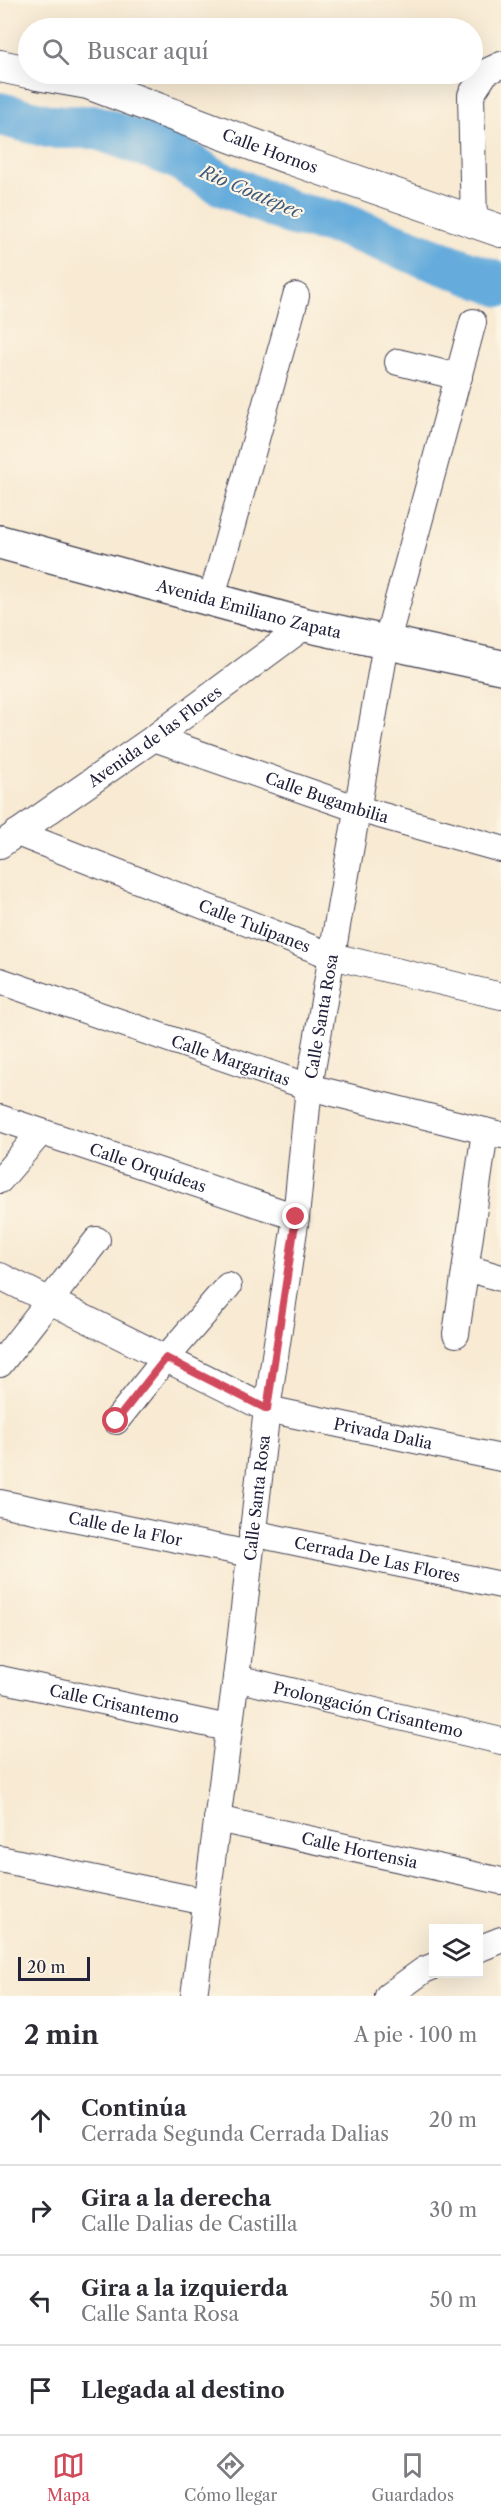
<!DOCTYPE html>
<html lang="es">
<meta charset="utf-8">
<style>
:root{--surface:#fff;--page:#f2f2f3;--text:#2b2b33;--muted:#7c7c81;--line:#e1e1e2;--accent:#d1495b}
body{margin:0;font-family:"Libre Caslon Text",serif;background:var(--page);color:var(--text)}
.controls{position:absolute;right:18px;bottom:18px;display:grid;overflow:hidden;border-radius:0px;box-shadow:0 6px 24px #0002}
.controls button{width:54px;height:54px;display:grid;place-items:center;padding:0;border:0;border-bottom:2px solid var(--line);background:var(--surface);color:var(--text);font:30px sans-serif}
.scale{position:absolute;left:18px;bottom:15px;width:72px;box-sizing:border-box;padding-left:6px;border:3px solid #22223b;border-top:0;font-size:16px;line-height:21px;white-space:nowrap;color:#22223b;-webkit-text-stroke:4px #fcf5e5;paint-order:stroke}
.stop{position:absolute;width:18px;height:18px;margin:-14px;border:4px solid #d1495b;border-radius:50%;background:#fff}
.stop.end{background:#d1495b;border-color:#fff;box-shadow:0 2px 6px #0008}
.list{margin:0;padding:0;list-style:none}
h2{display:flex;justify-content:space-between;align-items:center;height:78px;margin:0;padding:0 24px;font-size:26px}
h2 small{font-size:20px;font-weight:400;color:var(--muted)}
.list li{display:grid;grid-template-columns:39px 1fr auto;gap:18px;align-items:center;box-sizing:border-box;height:90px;padding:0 24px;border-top:2px solid var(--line)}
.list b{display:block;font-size:22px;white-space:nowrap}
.list p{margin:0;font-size:20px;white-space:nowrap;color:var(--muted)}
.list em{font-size:20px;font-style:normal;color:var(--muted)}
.icon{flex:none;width:33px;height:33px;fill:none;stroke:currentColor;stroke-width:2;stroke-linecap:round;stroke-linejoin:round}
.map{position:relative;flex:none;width:501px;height:1996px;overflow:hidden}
.search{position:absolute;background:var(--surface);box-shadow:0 6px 24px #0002;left:18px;right:18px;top:18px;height:66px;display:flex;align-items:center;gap:15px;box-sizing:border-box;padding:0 21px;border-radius:33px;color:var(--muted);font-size:22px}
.sheet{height:438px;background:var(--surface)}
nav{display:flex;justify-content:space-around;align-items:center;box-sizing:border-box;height:84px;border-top:2px solid var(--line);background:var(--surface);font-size:16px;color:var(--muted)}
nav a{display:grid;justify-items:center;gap:3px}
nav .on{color:var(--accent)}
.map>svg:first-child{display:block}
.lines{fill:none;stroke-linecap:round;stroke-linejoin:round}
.river{stroke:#65acdc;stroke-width:44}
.minor-casing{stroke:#424052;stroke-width:28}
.tertiary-casing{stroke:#424052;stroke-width:34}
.secondary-casing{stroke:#424052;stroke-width:36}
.minor{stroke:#fff;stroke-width:26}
.tertiary{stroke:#fff;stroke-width:32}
.secondary{stroke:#fff;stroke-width:33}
.route{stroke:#d1495b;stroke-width:8}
.labels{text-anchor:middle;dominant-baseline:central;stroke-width:4.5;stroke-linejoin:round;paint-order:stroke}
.street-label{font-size:16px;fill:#22223b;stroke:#fcf5e5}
.water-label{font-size:18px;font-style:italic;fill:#3d597b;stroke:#fcf5e5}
</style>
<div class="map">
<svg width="501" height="1996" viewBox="0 0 501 1996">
<rect width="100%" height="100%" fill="#fcf5e5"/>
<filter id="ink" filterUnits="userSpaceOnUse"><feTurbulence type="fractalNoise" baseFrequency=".0167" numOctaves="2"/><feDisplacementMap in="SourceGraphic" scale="12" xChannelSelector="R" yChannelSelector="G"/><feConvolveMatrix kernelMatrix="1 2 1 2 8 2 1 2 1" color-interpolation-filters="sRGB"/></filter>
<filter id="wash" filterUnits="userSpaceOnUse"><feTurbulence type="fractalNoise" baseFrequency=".008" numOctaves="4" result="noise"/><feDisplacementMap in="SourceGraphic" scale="24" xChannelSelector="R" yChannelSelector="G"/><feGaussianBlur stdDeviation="1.35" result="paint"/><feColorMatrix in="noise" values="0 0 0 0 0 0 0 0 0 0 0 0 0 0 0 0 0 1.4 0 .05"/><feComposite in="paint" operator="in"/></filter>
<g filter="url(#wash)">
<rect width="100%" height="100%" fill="#f8ead3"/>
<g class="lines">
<path class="river" d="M0,114L52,127H96L175,156L218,182L293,214L341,224L501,285"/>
</g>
</g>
<g filter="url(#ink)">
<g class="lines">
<g class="minor-casing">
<g id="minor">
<path d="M474,222L471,95L486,72L501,65"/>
<path d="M398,362L459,377"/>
<path d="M211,600L296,296"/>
<path id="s1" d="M154,738L358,809L501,849"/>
<path id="s2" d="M17,833L332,956L501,996"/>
<path id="s3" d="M0,845L154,738L306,625"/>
<path id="s4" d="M0,981L309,1087L501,1135"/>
<path id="s5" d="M0,1118L296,1217"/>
<path d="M0,1180L41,1132"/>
<path d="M467,1268L501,1278"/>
<path id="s6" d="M0,1276L267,1409L501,1458"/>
<path d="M456,1334L485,1131"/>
<path d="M0,1364L97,1240"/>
<path d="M116,1421L166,1358L228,1286"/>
<path id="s7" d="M0,1503L250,1554"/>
<path id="s8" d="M252,1533L501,1585"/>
<path id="s9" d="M236,1678L501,1741"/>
<path id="s10" d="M0,1679L228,1728"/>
<path id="s11" d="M217,1819L501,1881"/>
<path d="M0,1859L206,1902"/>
<path d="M478,1949L501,1940"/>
<path id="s12" d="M194,1996L236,1678L267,1409L296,1217L309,1087L386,644L473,322"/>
<path d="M388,1996L424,1970L434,1966"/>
</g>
</g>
<g class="tertiary-casing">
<g id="tertiary">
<path d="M0,66L28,72"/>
<path id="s13" d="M37,74L88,83L289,158L501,231"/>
</g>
</g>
<g class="secondary-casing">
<g id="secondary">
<path id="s14" d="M0,542L306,625L501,667"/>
</g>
</g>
<use href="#minor" class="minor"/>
<use href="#tertiary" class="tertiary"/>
<use href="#secondary" class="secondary"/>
</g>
</g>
<g class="lines" filter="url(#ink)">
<path class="route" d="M116,1421L166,1358L267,1409L296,1217"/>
</g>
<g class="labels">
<g class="street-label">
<text stroke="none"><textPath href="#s13" startOffset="246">Calle Hornos</textPath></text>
<text stroke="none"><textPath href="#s14" startOffset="258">Avenida Emiliano Zapata</textPath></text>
<text stroke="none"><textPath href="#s3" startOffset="189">Avenida de las Flores</textPath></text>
<text stroke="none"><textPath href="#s1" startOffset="183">Calle Bugambilia</textPath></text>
<text stroke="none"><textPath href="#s2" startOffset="255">Calle Tulipanes</textPath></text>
<text stroke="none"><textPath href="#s12" startOffset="988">Calle Santa Rosa</textPath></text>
<text stroke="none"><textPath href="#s4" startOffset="244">Calle Margaritas</textPath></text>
<text stroke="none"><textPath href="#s5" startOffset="156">Calle Orquídeas</textPath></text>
<text stroke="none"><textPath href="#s6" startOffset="417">Privada Dalia</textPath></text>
<text stroke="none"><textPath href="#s12" startOffset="502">Calle Santa Rosa</textPath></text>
<text stroke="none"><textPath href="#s7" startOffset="128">Calle de la Flor</textPath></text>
<text stroke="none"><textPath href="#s8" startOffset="128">Cerrada De Las Flores</textPath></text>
<text stroke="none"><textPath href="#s10" startOffset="117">Calle Crisantemo</textPath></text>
<text stroke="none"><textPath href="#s9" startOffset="136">Prolongación Crisantemo</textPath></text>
<text stroke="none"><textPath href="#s11" startOffset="146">Calle Hortensia</textPath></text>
</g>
<g class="water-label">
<text transform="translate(251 192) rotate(23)">Rio Coatepec</text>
</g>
</g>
</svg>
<div class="controls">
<button><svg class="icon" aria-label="layers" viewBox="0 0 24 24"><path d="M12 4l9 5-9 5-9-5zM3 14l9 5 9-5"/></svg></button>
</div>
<div class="scale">20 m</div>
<div class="stop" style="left:116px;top:1421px"></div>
<div class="stop end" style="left:296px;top:1217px"></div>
<div class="search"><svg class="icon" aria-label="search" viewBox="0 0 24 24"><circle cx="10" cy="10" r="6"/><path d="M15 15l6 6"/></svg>Buscar aquí</div>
</div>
<section class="sheet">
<h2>2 min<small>A pie · 100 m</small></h2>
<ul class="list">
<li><svg class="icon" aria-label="ahead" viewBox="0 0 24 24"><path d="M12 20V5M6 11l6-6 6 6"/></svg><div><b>Continúa</b><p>Cerrada Segunda Cerrada Dalias</p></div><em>20 m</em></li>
<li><svg class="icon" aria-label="right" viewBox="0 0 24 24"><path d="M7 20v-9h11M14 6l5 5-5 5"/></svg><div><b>Gira a la derecha</b><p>Calle Dalias de Castilla</p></div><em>30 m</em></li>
<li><svg class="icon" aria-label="left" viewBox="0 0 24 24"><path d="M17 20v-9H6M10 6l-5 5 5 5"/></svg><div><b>Gira a la izquierda</b><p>Calle Santa Rosa</p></div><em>50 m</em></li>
<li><svg class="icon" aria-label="arrive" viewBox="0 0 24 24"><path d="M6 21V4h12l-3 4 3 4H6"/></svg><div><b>Llegada al destino</b></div></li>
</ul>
</section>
<nav>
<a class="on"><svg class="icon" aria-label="map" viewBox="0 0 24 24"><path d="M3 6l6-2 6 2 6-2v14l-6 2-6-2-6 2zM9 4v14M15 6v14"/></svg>Mapa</a>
<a><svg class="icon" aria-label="directions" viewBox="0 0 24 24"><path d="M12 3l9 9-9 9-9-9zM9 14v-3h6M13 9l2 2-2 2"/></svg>Cómo llegar</a>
<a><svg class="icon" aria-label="saved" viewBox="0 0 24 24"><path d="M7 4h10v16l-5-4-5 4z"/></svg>Guardados</a>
</nav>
